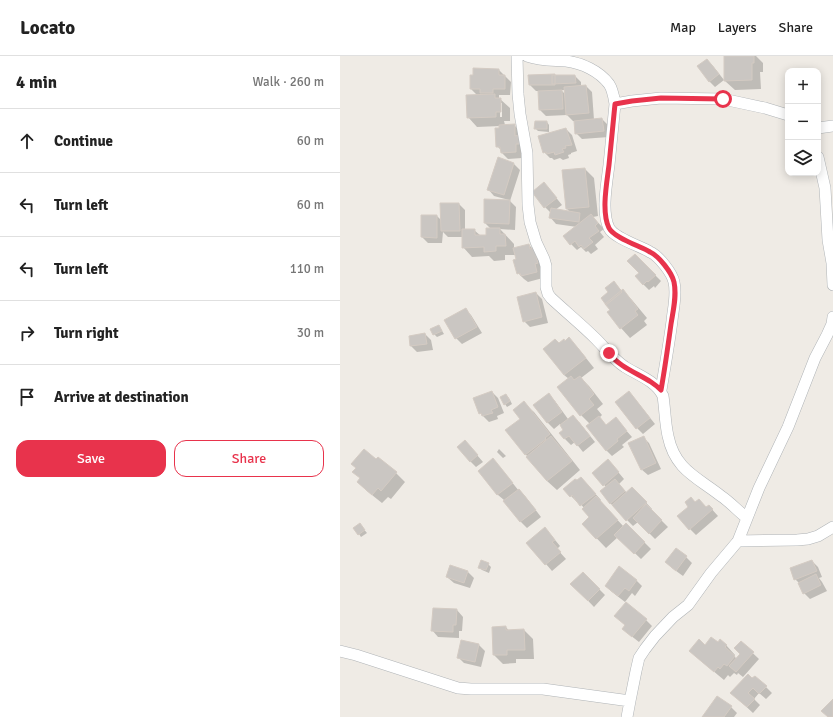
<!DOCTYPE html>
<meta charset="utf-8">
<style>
:root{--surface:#fff;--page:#f2f2f2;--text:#222;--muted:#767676;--line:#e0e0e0;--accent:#e8334c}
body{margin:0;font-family:Signika,sans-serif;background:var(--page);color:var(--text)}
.controls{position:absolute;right:12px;top:12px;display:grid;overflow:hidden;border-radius:8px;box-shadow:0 2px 10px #0003}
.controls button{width:36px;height:36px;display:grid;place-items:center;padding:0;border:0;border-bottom:1px solid var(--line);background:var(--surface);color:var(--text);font:20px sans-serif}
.stop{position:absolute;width:12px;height:12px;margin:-9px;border:3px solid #e8334c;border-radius:50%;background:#fff}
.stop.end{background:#e8334c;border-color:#fff;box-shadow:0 1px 4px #0008}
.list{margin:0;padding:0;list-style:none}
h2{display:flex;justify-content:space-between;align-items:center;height:52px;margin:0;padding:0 16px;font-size:17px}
h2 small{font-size:13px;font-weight:400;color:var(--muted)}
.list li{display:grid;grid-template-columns:26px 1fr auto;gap:12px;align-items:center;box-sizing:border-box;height:64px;padding:0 16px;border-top:1px solid var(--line)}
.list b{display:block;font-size:15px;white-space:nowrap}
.list em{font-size:13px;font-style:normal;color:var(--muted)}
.actions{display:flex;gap:8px;padding:12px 16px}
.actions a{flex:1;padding:9px 0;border:1px solid var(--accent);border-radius:12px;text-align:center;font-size:14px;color:var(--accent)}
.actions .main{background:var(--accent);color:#fff}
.icon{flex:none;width:22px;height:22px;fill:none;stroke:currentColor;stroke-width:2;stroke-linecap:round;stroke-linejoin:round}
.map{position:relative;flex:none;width:493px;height:661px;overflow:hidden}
header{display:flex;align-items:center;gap:24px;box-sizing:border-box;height:56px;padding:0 20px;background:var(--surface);border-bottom:1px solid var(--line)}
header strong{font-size:19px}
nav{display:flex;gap:22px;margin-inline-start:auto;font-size:14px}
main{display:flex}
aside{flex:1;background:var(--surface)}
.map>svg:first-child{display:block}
.shadow{fill:#0003;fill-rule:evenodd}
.building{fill:#cac6c2;stroke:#d4cbc3}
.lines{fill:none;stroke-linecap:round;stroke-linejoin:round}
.minor-casing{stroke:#b0b4b7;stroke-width:12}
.minor{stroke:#fff;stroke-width:11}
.route{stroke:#e8334c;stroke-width:5}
</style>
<header>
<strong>Locato</strong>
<nav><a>Map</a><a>Layers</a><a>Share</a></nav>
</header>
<main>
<aside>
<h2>4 min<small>Walk · 260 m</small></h2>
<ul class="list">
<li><svg class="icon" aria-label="ahead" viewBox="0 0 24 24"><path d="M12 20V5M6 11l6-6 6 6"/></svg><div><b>Continue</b></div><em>60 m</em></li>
<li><svg class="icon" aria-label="left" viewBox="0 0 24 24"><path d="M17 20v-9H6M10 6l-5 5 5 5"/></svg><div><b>Turn left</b></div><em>60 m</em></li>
<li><svg class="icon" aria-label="left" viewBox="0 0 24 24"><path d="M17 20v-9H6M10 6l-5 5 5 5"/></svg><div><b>Turn left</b></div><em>110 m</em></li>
<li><svg class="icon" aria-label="right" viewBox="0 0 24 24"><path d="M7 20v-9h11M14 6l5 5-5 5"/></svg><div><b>Turn right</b></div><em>30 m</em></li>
<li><svg class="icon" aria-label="arrive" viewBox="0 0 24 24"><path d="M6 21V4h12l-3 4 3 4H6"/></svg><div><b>Arrive at destination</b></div></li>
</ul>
<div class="actions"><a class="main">Save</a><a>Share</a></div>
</aside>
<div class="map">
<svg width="493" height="661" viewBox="0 0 493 661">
<rect width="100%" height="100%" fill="#efebe5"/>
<path class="shadow" d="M385,0H416L423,7V16H420L421,33L395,34L385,25Z
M367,4L373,10L384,24L375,31L369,25Z
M159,14L171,26L170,39H159V43H160L170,52V65H164L165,69H174L180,75L182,102L168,103L162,97V95L157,90L160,70L137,71L128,61L138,40L131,33V20ZM160,47H162V61H160Z
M235,20L241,26V30H246L252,36L254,64L262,63L268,69L269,81L242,83L236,77L235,65H233L227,59L206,60L200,54L199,35H196L190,29ZM221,34H225V38Z
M207,66L209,69V76L198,75L195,72Z
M226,73L232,79L237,95L231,97V98L228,99L229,102L223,104L220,102L214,104L212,102H210L204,96Z
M159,103L174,108L180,114L170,145L176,151L175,174L160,173L174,188V193L189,189L193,193L203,213L200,214L203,222L188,226L184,223L178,217L177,204L176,199H165V204L154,205L149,200L132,201L123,191V181H108L103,176L102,187H88L82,181L97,160L102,165L119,148L125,154V174H134L141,180H147L151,173L145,167L169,144L154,140L148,133Z
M245,113L254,122L258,160L253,161L264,173L260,176L264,181L255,189L258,193L251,198L248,195L246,196L241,191L237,194L231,188L237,171L216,168L210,161L211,157L205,151L210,134L222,149L215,154L230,156L227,153Z
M295,199L321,225L315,232L314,230L309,234L296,221L300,217Z
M274,226L282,235H283L292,244L307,262L304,265L307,269L290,282L281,272L268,256L271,254L270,236Z
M196,237L202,243L208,267L190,271L184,265Z
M125,253L131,259L142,277L122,288L116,282Z
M99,270L101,273L104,278L97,281L94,278Z
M85,278L91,284L93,294L77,296L71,290L70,280Z
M229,283L238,292L254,312L241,322L249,330L263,348L257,353L262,359L259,362L267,370L276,363L292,381L282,389L284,391L272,400L266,394L250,368L241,359L229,323L224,319L219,288L225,286Z
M152,336L158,342L164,357L157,360L158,363L149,366L140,357Z
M289,337L295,343L315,368L303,378L297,372Z
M166,339L169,342L172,348L167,351L165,348Z
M209,339L215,345L228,363L239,366L255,386L243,396L235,386L231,389L225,383L220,377L225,374L220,368L214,373L208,367L194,349Z
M184,347L194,356L240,414L217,434L207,425L167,375L182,363Z
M303,381L309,387L321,413L308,419L301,413Z
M131,392L143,406L136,411L130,405Z
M159,393L166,400L163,402L157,396Z
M38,402L56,417L65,426L51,443L48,441L42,447L27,435L18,426Z
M159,410L179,435V434L185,440L201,461L187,472L181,466L164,444L158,439L139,415Z
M274,411L284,423L279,428L287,437L298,438L312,453L311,454L328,471L315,483L298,466L293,470L270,447L266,431L253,417Z
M241,422L261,444L260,445L284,471L286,468L311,493L301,503L278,481L266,492L243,468L250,461L244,452L238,445L237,446L231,440L236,425Z
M355,447L367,452L369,450L378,460L356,479L350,473Z
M22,471L27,477L21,481L19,478Z
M211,479L220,490L217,493L226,503L212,515L188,487Z
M336,493L346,501L352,507L343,520L332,512L326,506Z
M472,505L478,511L482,521L479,522L482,526L487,535L470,543L464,537L459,527L455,523Z
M148,508L151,511L149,517L142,514L139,511Z
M128,516L134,522L130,532L114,527L107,521Z
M243,517L265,539L254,551L232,528Z
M296,524L302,530L295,540L292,537L285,546L272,536L266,530Z
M117,554L123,561L122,575H119V582L98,581L92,574Z
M276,560L306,564L312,570L299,586L290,579L286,570Z
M166,571L169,575L184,574L193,583L194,603H176V607L163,608L154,599Z
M401,586L419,603L403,621L398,617L397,619L394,617L390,621L388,619L384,624L360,604L350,595L365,590L378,588L386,589L395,599L394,600L397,603L401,598Z
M139,589L145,595L141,611L124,607L118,601Z
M408,619L426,631L432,637L426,643L419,637L414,643L420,649L413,657L398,643Z
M391,651L397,657L394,661H363Z"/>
<path class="building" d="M384,0H414V7H412V24L384,25Z
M367,3L379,18L369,26L357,10Z
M133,12L159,13V19H165V33H153V37H140V33H130V19H133Z
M215,18V29H189L188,19Z
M212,19H235L236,27L212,28Z
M246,29L249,57L226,59L224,31Z
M222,34L223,53L199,54L198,35Z
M155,38V42H161V56H156V61L127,62L126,39Z
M262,62L264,75L235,78L234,65Z
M195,65H207V73H194Z
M175,68V80L179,79L180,88H176V96L161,97L160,91H156L155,72H159V69Z
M226,72L232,89L225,90L226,92L222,93L224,96L215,99L214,96L207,98L206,96L203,97L198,80Z
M158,101L174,107L164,139L147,134Z
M245,112L249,151L226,153L222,114Z
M204,126L217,142L204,152L192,136Z
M144,143L170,144L169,168L144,167Z
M100,147H119L120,175H101Z
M211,152L240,157L239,166L209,162Z
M251,158L258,167L255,170L259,175L249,182L253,186L244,193L241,189L239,191L235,185L230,189L223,180Z
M81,159H97V182L81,181Z
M146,172H160V178H165L166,190H156V195L144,196V191L122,192V173H135V179H146Z
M189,188L190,193L194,192L198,207L195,208L197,216L181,220L180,217L177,218L173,204L176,203L173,192Z
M295,198L316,219L308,226L307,225L303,229L295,220L299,217L287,205Z
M274,225L282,236L266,249L261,242L268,236L265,232Z
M283,233L298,253L295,255L298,259L280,273L267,256L270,254L265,248Z
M196,236L202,261L183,266L177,241Z
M126,252L137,271L115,283L104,264Z
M99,269L102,275L93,279L90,273Z
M85,277L87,288L70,290L69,280Z
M229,281L246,302L224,319L203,293L215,283L219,287L224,283L225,285Z
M231,320L234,324L240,320L254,338L249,343L254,349L240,360L217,331Z
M152,335L158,351L151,354L153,357L142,360L141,357L139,358L133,342Z
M289,335L310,362L296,373L275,346Z
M209,337L222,356L207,367L193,349Z
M166,338L170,345L164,349L160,341Z
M184,345L210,378L205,382L206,383L185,399L165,374L180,363L173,354Z
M233,359L250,380L237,390L229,380L224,383L219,377L223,374L220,369Z
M259,360L266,369L276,361L287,375L277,383L278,385L266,395L246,370Z
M211,380L232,405L207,425L186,401Z
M304,380L316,407L301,414L288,387Z
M125,384L138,399L130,406L117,391Z
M24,393L36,403L38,401L57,416L41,435L38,432L32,439L17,426L20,422L12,416L16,412L11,408Z
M153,402L173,427L157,439L138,415Z
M268,403L279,416L263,430L252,417Z
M241,421L256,438L240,450L232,439L230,441L223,433L235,423L237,424Z
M275,423L285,435L270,448L260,435Z
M292,431L307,446L286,465L272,449Z
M179,433L196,454L180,466L163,445Z
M256,440L278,464L256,483L242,468L249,461L242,453Z
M351,441L355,446L359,443L366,451L369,449L373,453L349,474L337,460L348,451L345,446Z
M306,448L322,464L309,478L293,462Z
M20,467L25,474L18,479L13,472Z
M286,467L305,486L294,498L274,479Z
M205,471L215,484L212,486L221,496L205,509L186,487Z
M336,492L347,500L336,515L325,506Z
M141,504L149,507L146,514L138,512Z
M472,504L477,515L454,524L450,512Z
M110,509L128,515L124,527L106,521Z
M279,510L297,524L289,535L285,532L278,540L265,530Z
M243,516L260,533L248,545L230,528Z
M476,518L481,529L463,538L458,527Z
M286,546L307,563L292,581L282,573L285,569L274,560Z
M93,552L117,553L116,569H113V576L91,575Z
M166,570V574L184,573L185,594H167V599H153L152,571Z
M371,581L378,586L380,583L387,589L385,591L395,600L387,610L384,608L380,613L378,611L374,616L349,595L359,583L365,589Z
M121,584L139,588L135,606L117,602Z
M401,585L414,596L396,616L389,610L400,598L394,592Z
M408,618L412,622L415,620L427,630L419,638L413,632L408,637L415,643L407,651L390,637Z
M377,640L392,650L384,661H362Z
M493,643V661H488L481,655Z"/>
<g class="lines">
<g class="minor-casing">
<path id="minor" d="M177,0L178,38L180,58L187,97L188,149L190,166L196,186L204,203L206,210V231L208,238L211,242C226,256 242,269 256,283C266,293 273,303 285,311C298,319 316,325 323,340C325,353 325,367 328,380C335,414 357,421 381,440C390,446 398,455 407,462
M187,0C201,5 212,4 226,5C242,7 259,15 269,28C273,34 274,42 275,48C273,69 271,89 269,109C267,126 261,156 269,172C274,182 300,190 310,196C319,200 332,217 334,226C337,239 333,253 332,265C329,288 325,311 321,334
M275,48L292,45L321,42L383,43L425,52L448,59
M478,72L493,70
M478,101L485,132L488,184L492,207L493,229
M398,485L457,484L468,483L478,480L493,471
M0,595L16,599L118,632L131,633H203L290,645
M287,661L290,645L296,615L299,602L305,593L315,580L333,561L348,549L371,517L398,485L419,432L448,371L475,302L487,279L492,268L493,261"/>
</g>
<use href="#minor" class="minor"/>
</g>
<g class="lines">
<path class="route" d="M269,297C279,311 297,317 311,326C314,328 318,331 321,334C325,312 328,290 331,268C333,255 337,240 334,226C332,217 319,200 310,196C300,190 274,182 269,172C261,156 267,126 269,109C271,89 273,69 275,48L292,45L321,42L383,43"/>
</g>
</svg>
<div class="controls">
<button>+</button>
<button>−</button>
<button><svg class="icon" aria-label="layers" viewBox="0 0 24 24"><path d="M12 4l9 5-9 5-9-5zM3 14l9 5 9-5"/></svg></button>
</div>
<div class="stop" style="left:383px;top:43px"></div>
<div class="stop end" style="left:269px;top:297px"></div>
</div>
</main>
